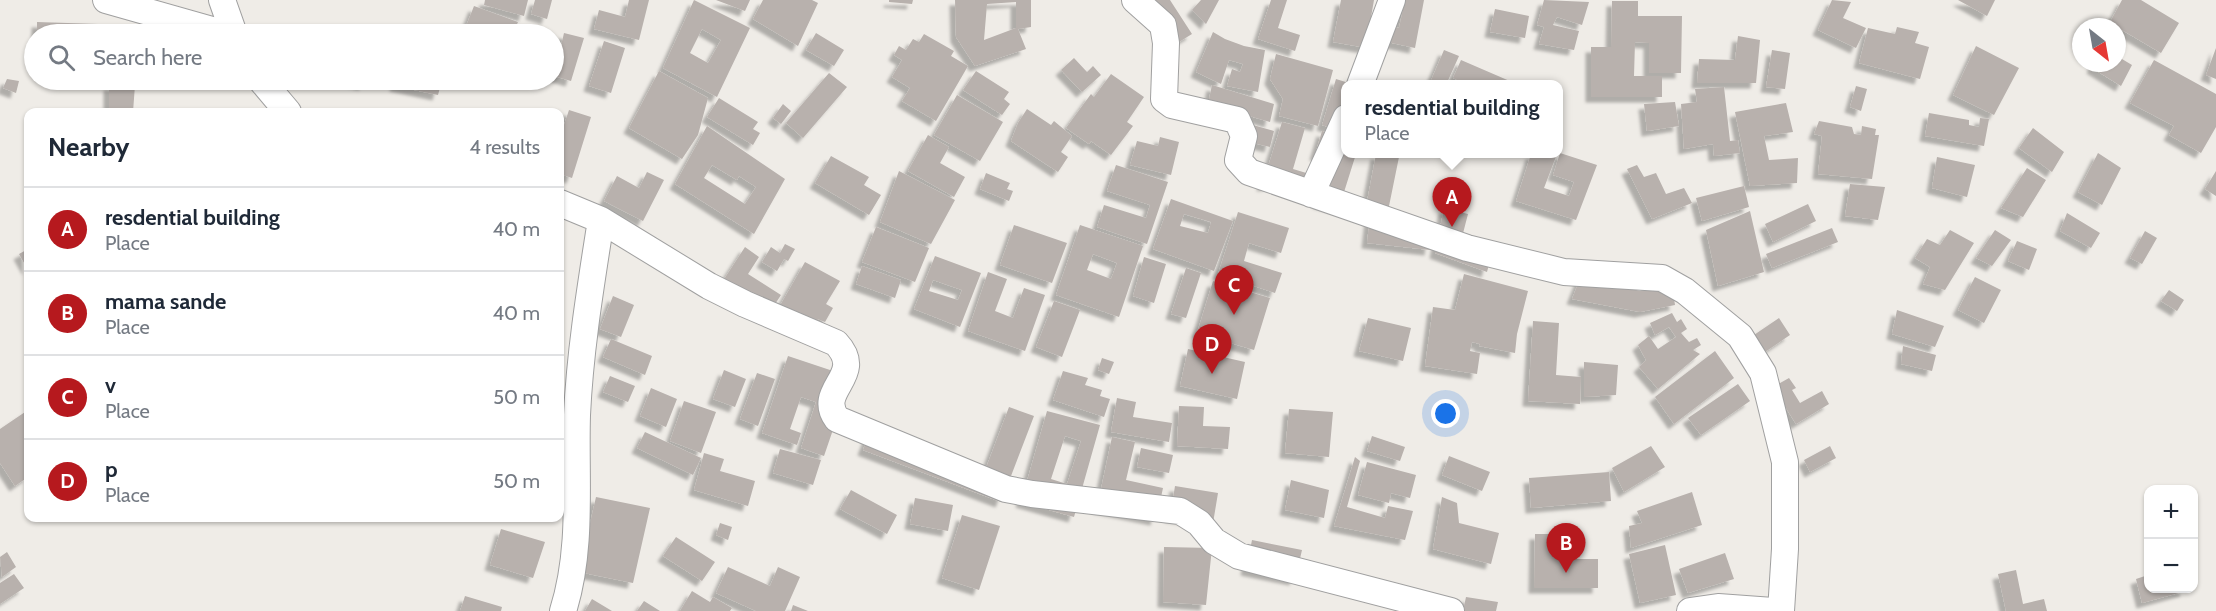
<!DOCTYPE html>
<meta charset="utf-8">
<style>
:root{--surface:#fff;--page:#f6f6f7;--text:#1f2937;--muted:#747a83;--line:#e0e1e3;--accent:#b6191e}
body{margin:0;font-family:Cabin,sans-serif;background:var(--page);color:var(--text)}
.controls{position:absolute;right:18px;bottom:18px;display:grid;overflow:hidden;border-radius:12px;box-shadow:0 2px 4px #0004}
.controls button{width:54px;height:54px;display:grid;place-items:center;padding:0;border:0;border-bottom:2px solid var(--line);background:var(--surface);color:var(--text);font:30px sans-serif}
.compass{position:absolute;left:2072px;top:18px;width:54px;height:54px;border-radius:50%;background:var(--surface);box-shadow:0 2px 4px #0004;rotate:149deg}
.you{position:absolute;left:1446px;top:414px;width:21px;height:21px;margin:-15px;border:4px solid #fff;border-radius:50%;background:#1a73e8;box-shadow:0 0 0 9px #1a73e833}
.badge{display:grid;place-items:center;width:39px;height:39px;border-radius:50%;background:var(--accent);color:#fff;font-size:20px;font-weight:700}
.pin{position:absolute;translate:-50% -50px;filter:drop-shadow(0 2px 3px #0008)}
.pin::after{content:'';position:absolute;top:32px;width:21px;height:18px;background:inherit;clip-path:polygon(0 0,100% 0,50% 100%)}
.popup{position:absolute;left:1341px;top:80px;width:222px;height:78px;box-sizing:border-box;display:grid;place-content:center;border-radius:12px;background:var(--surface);filter:drop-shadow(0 2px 4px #0005);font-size:20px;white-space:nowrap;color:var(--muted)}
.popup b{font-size:22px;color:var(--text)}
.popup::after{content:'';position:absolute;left:50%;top:100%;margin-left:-12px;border:12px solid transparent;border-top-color:var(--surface)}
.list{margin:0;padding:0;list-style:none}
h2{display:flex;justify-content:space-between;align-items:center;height:78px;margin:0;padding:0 24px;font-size:26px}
h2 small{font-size:20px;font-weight:400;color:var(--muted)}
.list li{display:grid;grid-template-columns:39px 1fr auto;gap:18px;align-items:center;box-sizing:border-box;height:84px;padding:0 24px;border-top:2px solid var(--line)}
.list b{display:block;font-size:22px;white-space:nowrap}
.list p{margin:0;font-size:20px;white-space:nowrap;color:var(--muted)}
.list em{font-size:20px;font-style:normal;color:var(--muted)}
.icon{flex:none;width:33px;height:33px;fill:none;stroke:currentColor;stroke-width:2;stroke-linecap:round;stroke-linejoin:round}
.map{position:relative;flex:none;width:2216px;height:611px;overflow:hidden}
.search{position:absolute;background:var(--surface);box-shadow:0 2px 4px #0004;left:24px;top:24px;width:540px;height:66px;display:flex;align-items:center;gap:15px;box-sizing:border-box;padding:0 21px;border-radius:33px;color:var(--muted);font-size:22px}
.panel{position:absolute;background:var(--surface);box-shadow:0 2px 4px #0004;left:24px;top:108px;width:540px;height:414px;border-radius:12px}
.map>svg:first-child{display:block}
.building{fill:#b8b1ad;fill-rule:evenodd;filter:url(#shadow)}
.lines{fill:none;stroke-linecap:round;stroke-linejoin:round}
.minor-casing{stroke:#a0a0a0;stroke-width:28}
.minor{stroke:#fff;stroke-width:26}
</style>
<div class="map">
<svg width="2216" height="611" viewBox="0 0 2216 611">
<defs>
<filter id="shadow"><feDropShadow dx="-5.5" dy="5.5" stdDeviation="1.5" flood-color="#0004"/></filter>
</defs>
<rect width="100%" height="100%" fill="#efece7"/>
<path class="building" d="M485,0H528L524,16L484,5Z
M535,0H552L547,19L531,14Z
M629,0H649L639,40L594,29L599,10L625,17Z
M694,0L750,28L717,97L663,68ZM702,29L721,40L708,63L690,53Z
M716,0H750L745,11Z
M763,0H812L818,3L798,46L753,19Z
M889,0H913L912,4L889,2Z
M955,0H1031V27L1018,29L1026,49L975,66L956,37ZM1016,2V28L984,40L987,4Z
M1145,0H1170L1192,34L1174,45Z
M1201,0H1219L1206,24L1192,10Z
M1271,0H1287L1278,28L1300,35L1295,51L1258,39Z
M1341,0H1374L1370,23L1399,28L1405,0H1424L1415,48L1369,38L1367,48L1333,42Z
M1544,0L1589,2L1582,25L1557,17L1553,25L1579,31L1574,50L1539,44L1544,27L1537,25Z
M1832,0L1851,2L1843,18L1866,28L1856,48L1818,30Z
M1958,0H1995L1987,16Z
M2122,0H2141L2179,23L2161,53L2117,27L2109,24Z
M1612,1H1638V16H1682L1681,73H1649V43L1635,42L1634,76H1662V97H1591V47H1611Z
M474,6L518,22L513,34H463Z
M1495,9L1529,16L1525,38L1490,32Z
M37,22L98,24L97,34H37Z
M1897,27L1919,32L1915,43L1929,47L1920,79L1859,63L1868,28L1895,34Z
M1213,32L1225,39L1244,46L1265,50L1258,92L1227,86L1232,69L1240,72L1243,64L1229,60L1221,84L1196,72Z
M564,33L584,38L571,81L554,76Z
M816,33L844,50L834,66L806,50Z
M924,34L954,51L951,56L968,66L936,121L902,101L910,88L892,77L902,60L894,55L899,46L906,50L913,39L919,42Z
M1738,36L1760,40L1756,83H1697L1699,59L1735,60Z
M604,41L625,48L611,93L589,86Z
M1976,46L2019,68L1994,115L1953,95Z
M2216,48V79L2206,75Z
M1444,50L1459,56L1446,85H1429Z
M1772,50L1790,53L1785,89L1766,87Z
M1276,54L1333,70L1318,126L1279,116L1283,99L1270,79Z
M2117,56L2132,65L2121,86L2092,68L2094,63H2117Z
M1074,58L1087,72L1093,66L1101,75L1082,92L1061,70Z
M1461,60L1512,82L1510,85H1467L1453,78Z
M2154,60L2216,94V127L2201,153L2169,135L2174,126L2130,103Z
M659,71L708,98L698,135L682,159L629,128Z
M976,71L1009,92L1004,99L1010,104L1002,115L963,90Z
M829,73L847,87L803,138L786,123Z
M1111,74L1144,97L1127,122L1133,126L1111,155L1091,141L1089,144L1066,128L1091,94L1094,97Z
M7,79L19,81L16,93L3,88Z
M1336,79L1352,84L1346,85V122L1343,132L1322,125Z
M346,80H366L364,85Z
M396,80H442L438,95L395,86Z
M109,85H135L133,112H109Z
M1212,85L1274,104L1270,122L1208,104Z
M1856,86L1867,89L1861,111L1850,107Z
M1724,87L1730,141L1738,140L1740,153L1714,156L1713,144L1684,149L1681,104L1697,102L1695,89Z
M957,95L1003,122L980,161L934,135Z
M719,98L758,122L753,129L760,133L753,145L707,117Z
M1675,102L1679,126L1647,131L1644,104Z
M1786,103L1793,132L1764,136L1769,160L1798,158L1797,183L1750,186L1735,112Z
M783,104L791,111L781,124L773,118Z
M1027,109L1051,125L1054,121L1072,136L1061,152L1068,157L1058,172L1011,141L1018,123Z
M569,110L591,117L572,178L560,174V137Z
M1929,113L1969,120V125L1979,127L1980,118L1989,119L1984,146L1925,136Z
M1819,121L1852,127L1854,134L1861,135L1862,126L1876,129L1875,135H1879L1872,179L1818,174L1822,136L1814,134Z
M1282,122L1305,128L1293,169L1323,178L1262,186Z
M1246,123L1274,131L1270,147L1241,140Z
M707,126L785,179L754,234L675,184ZM712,165L737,180L739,176L756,187L745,204L704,178Z
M2033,128L2064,152L2052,172L2019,148Z
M1322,131L1346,138V154H1356L1339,208L1318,203L1332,160L1315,155Z
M928,135L949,147L940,163L965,177L954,197L908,171Z
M1160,137L1179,142L1171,175L1130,165L1137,141L1158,146Z
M1560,153L1597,165L1576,220L1516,201L1531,154H1557L1544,188L1569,196L1574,182L1553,175Z
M2098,153L2121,168L2102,205L2078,192Z
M1376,154L1399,157L1388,211L1366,207Z
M831,156L869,177L864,185L881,195L869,215L815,183Z
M1937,157L1975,165L1967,197L1932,188Z
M1116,165L1168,182L1147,244L1097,227L1104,205L1146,218L1150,205L1107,191Z
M1637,165L1644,177L1656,173L1666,194L1684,188L1692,203L1652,219L1627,169Z
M2027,168L2046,180L2023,217L2001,208Z
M899,171L955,200L931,244L880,222Z
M2216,171V196L2205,189Z
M647,172L664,180L643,221L604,201L617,176L639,188Z
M986,173L1010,183L1007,189L1013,191L1009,201L980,189Z
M1850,184L1885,187L1878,220L1845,216Z
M1744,186L1749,207L1702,221L1696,198Z
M1171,199L1233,221L1214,271L1153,249ZM1184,214L1211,222L1208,233L1180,226Z
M1808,204L1816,221L1773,242L1765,224Z
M1444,208L1468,214L1461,241L1493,249L1487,272L1435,253Z
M1750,211L1764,272L1718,286L1706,230Z
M1238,212L1289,228L1281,253L1249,243L1244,261L1282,273L1275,293L1218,274Z
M2067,213L2100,233L2091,248L2060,231Z
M1370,216L1433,222L1430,250L1367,243Z
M1014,225L1067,243L1052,283L1000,265Z
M1080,225L1143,246L1119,317L1056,295ZM1093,254L1117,263L1111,279L1087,270Z
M876,227L929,248L915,282L862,262Z
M1832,228L1838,242L1772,268L1766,254Z
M1950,230L1974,243L1945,290L1923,284L1930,267L1915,258L1927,239L1940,245Z
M1995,230L2011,240L1992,266L1976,258Z
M2145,231L2157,238L2142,264L2130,258Z
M2017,241L2037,249L2029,270L2008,261Z
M785,244L795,249L788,261L784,259L777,271L762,262L771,247L780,253Z
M745,247L759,257L748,274L781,295L766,318L719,287Z
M28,249V270L19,254Z
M935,256L981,273L960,327L914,309ZM933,280L962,290L958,300L929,291Z
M1144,257L1166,264L1154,303L1133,296Z
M805,262L840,281L826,304L833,308L825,322L818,319L812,329L774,316Z
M862,266L901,280L895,298L856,284Z
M1186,268L1201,273L1186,318L1171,314Z
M988,272L1007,279L995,311L1013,318L1024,288L1045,295L1025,351L968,331Z
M1464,274L1528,291L1517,334L1515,353L1479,346L1480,344L1472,342L1470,351L1480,353L1477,374L1425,366L1433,307L1455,310Z
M1581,276L1640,291L1672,285L1675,305L1640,312L1572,299Z
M1975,277L2001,290L1984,323L1958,310Z
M1213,281L1270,298L1254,350L1197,333Z
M2169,290L2184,300L2177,311L2161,301Z
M613,296L634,305L621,337L600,329Z
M1054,301L1080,310L1062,357L1036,347Z
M1897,310L1944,326L1935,347L1892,334Z
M1672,313L1677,322L1681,319L1687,329L1681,333L1689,342L1697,338L1701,345L1693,350L1700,354L1658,389L1639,367L1646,360L1638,345L1649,336L1658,349L1676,337L1669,327L1655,335L1650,323Z
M1368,318L1411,328L1403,361L1359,351Z
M1779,318L1790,335L1765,352L1754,335Z
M1533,321L1559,323L1556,375L1581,377L1580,404L1528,401Z
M611,339L652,356L645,375L603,357Z
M1903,346L1936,355L1932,371L1901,364Z
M1188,349L1245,362L1237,399L1180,386Z
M1715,351L1734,378L1674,424L1655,397Z
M788,356L851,377L824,456L801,448L816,402L801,397L790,429L801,433L797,445L762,433Z
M1102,358L1114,362L1109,374L1098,370Z
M1584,362L1618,365L1616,395L1584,397Z
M724,370L746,379L735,407L713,399Z
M1063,371L1088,378L1085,385L1102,390L1100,396L1110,399L1104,417L1053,400Z
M757,373L775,379L758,426L740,419Z
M610,376L635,386L628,402L603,392Z
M1789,378L1796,388L1792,390L1800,403L1822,391L1829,404L1796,424L1773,387Z
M1738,384L1750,401L1701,435L1688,418Z
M651,388L677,399L666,427L640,416Z
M1117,398L1136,402L1133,417L1172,423L1169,442L1111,432Z
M684,401L716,412L701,453L670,441Z
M1179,406L1204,407L1203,426L1230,427L1228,449L1177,446Z
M1009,407L1034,416L1001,502L863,450L872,426L986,468Z
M1289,409L1333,412L1329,457L1285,453Z
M28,410V438L26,439L28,442V477L15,486L0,463V429Z
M1047,411L1100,425L1074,517L1021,502ZM1065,436L1081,441L1067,484L1051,479Z
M645,432L701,458L693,475L637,448Z
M1372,436L1405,447L1400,461L1367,451Z
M1112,437L1135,442L1126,480L1163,488L1156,520L1097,508Z
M1651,446L1665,467L1624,492L1612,468Z
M1830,446L1836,458L1810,472L1804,460Z
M1141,448L1173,455L1169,473L1137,467Z
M780,449L821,460L813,485L773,473Z
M704,453L724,459L720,471L755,481L748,506L694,490Z
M1449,456L1490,472L1482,491L1442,475Z
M1355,457L1360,461L1347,507L1385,518L1388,506L1413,511L1405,540L1334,526Z
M1367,462L1416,475L1410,498L1391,493L1389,503L1358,495Z
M1609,472L1611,501L1531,508L1529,478Z
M1291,480L1329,490L1324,518L1285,510Z
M1175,486L1218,493L1213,523L1170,517Z
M851,490L897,515L887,534L840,509Z
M1692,492L1702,525L1631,548L1629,526L1642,523L1637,511Z
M596,497L650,508L633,583L579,572Z
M1442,497L1457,503L1459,523L1499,533L1491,564L1433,549Z
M915,498L953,505L948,531L910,524Z
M962,515L1000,526L979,590L942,578Z
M720,523L732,527L728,540L716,535Z
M501,529L545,542L533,578L490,565Z
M1535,534H1565V559H1598V588H1534Z
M676,537L715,562L702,581L663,556Z
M1252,540L1302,550L1295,580L1246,570Z
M1665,545L1676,595L1640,603L1629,554Z
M1164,547L1212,548L1206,605L1163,602Z
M7,552L16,567L2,577L0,557Z
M1725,553L1734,579L1688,593L1679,569Z
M728,567L770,586L778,567L800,577L785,611H756L716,593Z
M2016,570L2023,604L2044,599L2047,611H2006L1998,574Z
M14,574L24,588L0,604V583Z
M2148,575V588H2185L2186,591L2142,603L2136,579Z
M692,591L710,602L713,597L732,608L730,611H680Z
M465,596L502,607L501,611H460Z
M1466,597L1498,602L1496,611H1463Z
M592,599L612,611H585Z
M644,601L660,611H637Z
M793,605L808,611H791Z"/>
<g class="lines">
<g class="minor-casing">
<path id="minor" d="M106,0L226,34
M222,0L234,34
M1135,0L1163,25L1166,43L1164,99L1172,105L1237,120L1244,136L1238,160L1249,172L1467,248L1564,272L1662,278L1685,291L1740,336L1763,373L1785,462V549L1781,611
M261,80L288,112
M1360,85L1392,0
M1311,194L1346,118
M560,203L601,220L709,286L745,304L836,343C867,376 815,389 837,419L1006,489L1032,494L1180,511L1199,523L1214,541L1239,556L1451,611
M563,611C583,548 575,480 577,415C580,350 591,284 601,220
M1690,611L1718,607L1773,611"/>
</g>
<use href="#minor" class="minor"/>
</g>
</svg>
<div class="controls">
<button>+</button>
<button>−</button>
</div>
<svg class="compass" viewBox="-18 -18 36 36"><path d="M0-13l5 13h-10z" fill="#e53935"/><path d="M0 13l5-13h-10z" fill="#747a83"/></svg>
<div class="you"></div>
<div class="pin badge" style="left:1452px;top:227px">A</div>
<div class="popup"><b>resdential building</b>Place</div>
<div class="pin badge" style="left:1566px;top:573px">B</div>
<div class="pin badge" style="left:1234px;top:315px">C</div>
<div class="pin badge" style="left:1212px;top:374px">D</div>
<div class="search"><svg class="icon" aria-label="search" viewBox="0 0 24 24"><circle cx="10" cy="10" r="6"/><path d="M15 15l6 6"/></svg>Search here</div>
<section class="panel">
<h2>Nearby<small>4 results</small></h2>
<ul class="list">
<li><span class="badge">A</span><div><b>resdential building</b><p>Place</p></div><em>40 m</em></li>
<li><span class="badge">B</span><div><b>mama sande</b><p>Place</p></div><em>40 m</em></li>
<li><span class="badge">C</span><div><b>v</b><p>Place</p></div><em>50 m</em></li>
<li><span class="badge">D</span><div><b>p</b><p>Place</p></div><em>50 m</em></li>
</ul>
</section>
</div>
